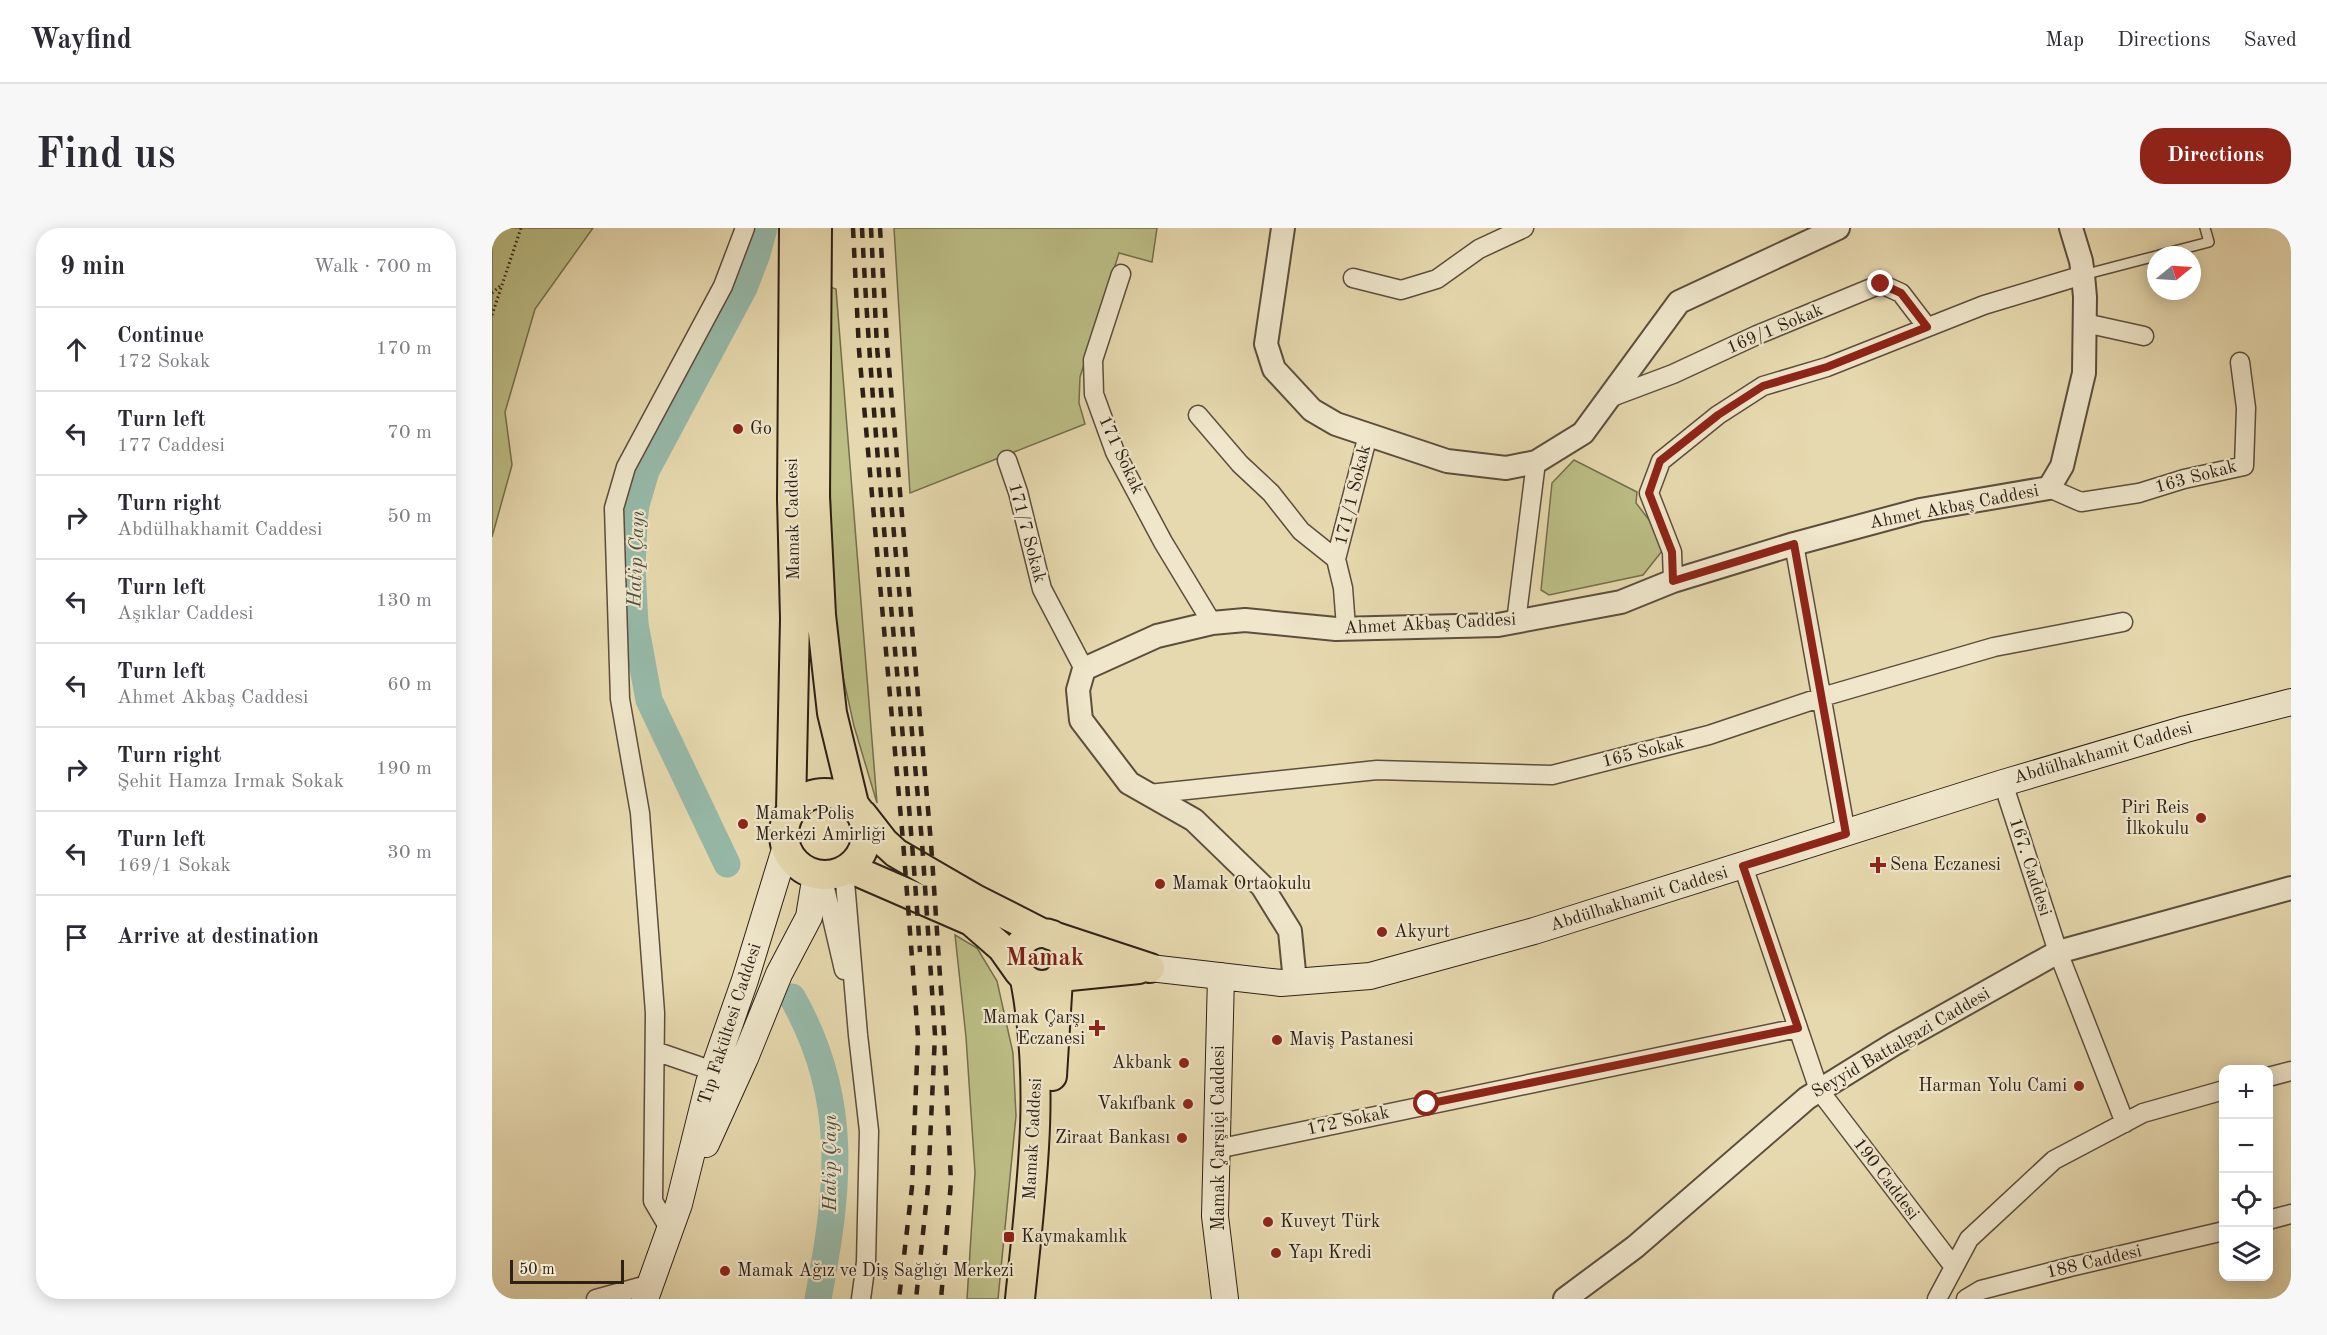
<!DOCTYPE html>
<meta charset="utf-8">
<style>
:root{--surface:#fff;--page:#f7f7f7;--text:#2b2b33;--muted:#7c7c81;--line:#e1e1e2;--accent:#8f2418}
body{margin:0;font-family:"Old Standard TT",serif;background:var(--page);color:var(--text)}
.controls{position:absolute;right:18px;bottom:18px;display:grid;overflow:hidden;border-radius:12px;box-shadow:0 3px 15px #0003}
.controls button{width:54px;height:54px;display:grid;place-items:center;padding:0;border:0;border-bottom:2px solid var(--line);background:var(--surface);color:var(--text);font:30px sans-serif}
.compass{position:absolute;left:1655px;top:18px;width:54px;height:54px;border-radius:50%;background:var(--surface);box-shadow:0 3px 15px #0003;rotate:72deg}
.scale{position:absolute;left:18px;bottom:15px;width:114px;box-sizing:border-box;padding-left:6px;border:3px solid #2d2017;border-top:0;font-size:16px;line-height:21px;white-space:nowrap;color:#2d2017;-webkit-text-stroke:4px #efe6cb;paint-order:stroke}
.stop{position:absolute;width:18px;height:18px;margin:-14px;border:4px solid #8f2418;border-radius:50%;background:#fff}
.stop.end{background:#8f2418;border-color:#fff;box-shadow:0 2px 6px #0008}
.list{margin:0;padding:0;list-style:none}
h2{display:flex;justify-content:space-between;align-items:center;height:78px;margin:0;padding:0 24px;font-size:26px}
h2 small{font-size:20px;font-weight:400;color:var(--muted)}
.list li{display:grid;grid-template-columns:39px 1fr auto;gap:18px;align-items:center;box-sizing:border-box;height:84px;padding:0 24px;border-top:2px solid var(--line)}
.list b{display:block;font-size:22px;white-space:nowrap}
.list p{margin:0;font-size:20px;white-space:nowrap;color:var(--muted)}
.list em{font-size:20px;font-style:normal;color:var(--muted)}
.icon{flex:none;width:33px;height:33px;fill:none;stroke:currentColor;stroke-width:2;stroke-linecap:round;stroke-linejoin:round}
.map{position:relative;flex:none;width:1799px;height:1071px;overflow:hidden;border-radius:24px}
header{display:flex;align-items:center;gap:36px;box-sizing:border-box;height:84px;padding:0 30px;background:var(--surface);border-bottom:2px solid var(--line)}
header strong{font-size:28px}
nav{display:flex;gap:33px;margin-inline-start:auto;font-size:21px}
.intro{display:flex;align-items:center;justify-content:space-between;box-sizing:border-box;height:144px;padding:0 36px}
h1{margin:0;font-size:42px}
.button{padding:15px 27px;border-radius:24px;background:var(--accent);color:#fff;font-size:21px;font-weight:700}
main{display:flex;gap:36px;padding:0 36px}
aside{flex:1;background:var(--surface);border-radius:24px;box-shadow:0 3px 15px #0003}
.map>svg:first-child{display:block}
.green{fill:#bcbe86;stroke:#746f4e;stroke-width:1.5}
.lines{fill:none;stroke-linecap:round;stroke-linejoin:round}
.river{stroke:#97baaa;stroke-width:27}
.service-casing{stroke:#5c4e3d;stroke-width:12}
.minor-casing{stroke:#5c4e3d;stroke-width:21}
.tertiary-casing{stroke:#5c4e3d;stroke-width:26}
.secondary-casing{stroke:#2d2017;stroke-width:28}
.primary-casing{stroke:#2d2017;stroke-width:32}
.path{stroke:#2d2017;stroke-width:3;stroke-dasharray:1.5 3;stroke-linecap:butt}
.service{stroke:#efe6cb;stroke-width:9}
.minor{stroke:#efe6cb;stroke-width:18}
.tertiary{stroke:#efe6cb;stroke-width:22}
.secondary{stroke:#efe6cb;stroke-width:26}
.primary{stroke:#e7d9af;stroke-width:28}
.rail{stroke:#2d2017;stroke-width:4.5;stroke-dasharray:10 10;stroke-linecap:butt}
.route{stroke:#8f2418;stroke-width:8}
.poi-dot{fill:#8f2418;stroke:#efe6cb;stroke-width:2}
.labels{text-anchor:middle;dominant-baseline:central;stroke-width:4.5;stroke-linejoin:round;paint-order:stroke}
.street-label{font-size:18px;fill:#2d2017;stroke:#efe6cb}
.poi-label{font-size:18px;fill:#2d2017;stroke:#efe6cb;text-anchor:start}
.water-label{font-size:20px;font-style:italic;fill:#4d4e43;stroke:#efe6cb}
.district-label{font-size:24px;font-weight:bold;fill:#7a1f14;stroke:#efe6cb}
</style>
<header>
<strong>Wayfind</strong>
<nav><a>Map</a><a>Directions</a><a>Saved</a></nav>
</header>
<div class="intro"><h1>Find us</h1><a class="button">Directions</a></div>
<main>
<aside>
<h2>9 min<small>Walk · 700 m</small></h2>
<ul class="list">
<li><svg class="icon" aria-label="ahead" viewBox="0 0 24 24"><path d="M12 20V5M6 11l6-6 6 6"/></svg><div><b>Continue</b><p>172 Sokak</p></div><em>170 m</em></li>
<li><svg class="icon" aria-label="left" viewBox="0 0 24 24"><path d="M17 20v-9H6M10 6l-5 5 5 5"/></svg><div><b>Turn left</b><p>177 Caddesi</p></div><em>70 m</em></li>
<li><svg class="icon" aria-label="right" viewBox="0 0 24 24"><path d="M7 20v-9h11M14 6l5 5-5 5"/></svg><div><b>Turn right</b><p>Abdülhakhamit Caddesi</p></div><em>50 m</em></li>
<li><svg class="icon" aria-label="left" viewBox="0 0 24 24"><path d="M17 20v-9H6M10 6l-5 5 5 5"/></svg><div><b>Turn left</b><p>Aşıklar Caddesi</p></div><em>130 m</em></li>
<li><svg class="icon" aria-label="left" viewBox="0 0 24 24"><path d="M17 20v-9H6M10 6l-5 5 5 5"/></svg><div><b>Turn left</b><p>Ahmet Akbaş Caddesi</p></div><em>60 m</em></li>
<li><svg class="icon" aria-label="right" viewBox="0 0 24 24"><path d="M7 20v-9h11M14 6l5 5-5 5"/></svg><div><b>Turn right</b><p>Şehit Hamza Irmak Sokak</p></div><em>190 m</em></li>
<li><svg class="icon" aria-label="left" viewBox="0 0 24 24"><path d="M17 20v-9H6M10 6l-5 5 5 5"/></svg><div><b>Turn left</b><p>169/1 Sokak</p></div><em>30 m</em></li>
<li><svg class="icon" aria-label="arrive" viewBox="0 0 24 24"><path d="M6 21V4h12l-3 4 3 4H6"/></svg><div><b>Arrive at destination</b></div></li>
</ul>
</aside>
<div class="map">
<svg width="1799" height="1071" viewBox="0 0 1799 1071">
<rect width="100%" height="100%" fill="#e7d9af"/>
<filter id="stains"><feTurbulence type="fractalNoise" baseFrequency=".00333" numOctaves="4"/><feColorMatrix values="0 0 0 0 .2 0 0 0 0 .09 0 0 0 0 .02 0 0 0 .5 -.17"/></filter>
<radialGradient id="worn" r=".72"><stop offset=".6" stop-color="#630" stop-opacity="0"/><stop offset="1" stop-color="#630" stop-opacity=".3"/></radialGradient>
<path class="green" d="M0,0H101L43,81L13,184L20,237L0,309Z
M402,0H665L660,34L627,25L588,149L587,175L593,196L418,265Z
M335,58L344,61L385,575L362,498L348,435L340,361Z
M1082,232L1145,264L1144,275L1161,297L1170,323L1151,347L1057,367L1049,362L1060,255Z
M463,707L485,720L505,753L521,825L524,888L506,1071H475L483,945L474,809Z"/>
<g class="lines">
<path class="river" d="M235,636L157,472L143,396L140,340L142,294L144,277L154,243L252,60L265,26L272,0
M300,769C358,871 347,960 326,1071"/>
<g class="service-casing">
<path id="service" d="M1667,27L1717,14L1713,0
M1591,47L1664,28"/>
</g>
<g class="minor-casing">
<path id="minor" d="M629,46L601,132L602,166L623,224L671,314L720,395
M861,50L909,62L945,51L987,21L1032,0
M1593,95L1652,108
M1117,170L1181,146L1265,107L1389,56L1409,65L1435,99
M706,187L748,236L779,265L809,303L844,331
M515,232L526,264L550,361L592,441
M1557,260L1589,274L1647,265L1692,251L1752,238L1754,180L1748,134
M1302,316L1354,606
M1181,353L1180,324L1157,265L1169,233L1226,187L1271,158L1335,139L1492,77L1591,47
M1024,394L1044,234
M854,399L851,360L844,331L876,207
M1511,555L1566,724L1633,895
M657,566L885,542L1060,547L1217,507L1330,469L1502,419L1631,394
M1251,638L1327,862L1462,1039
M352,642L366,807L377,903L374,1034L369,1071
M330,647L352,742
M163,823L221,843
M1776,849L1799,843
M725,921L1306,800
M1776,992L1799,986
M178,1002L161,973L163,785L148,585L128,471L122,280L134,239L231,58L253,0
M104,1071L159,1056
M1445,1071L1477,1011L1562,932L1651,885L1732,862
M1474,1071L1489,1062L1578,1039L1732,1003"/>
</g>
<g class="tertiary-casing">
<path id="tertiary" d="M791,0L774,116L782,141L820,182L844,196L955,233L1014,240L1044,234L1091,205L1187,74L1346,0
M803,754L798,703L770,658L702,592L637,555L589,492L586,462L592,441L665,408L720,395L753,392L844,401L1006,397L1129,374L1181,353L1302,316L1428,282L1557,260L1570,238L1592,145L1593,69L1591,47L1589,33L1579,0
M1073,1071L1143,1019L1315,870L1402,816L1566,724L1799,660"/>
</g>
<g class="secondary-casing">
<path id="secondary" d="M658,740L789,755L878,748L1042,703L1511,555L1694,501L1799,474
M729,748L723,988L733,1071
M214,916L253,830L287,746L317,689L324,646
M153,1071L187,976L217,855L253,752L294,618"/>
</g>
<g class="primary-casing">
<path id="primary" d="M325,0L323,269L329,387L340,485L362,576
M292 606a41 41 0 1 1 82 0a41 41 0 1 1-82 0Z
M299,582L303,391L300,271L302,0
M371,587L392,614L404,625L485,672L550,705
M357,640L479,693L510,720L527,744
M524 731a26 26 0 1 1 52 0a26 26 0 1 1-52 0Z
M558,707L658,740
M568,749L647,741
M560,848L566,751
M528,1071C539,963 554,860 533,751"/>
</g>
<path class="path" d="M0,65L8,58
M0,87L29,0"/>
<use href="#service" class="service"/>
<use href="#minor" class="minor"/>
<use href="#tertiary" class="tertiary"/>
<use href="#secondary" class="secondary"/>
<use href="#primary" class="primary"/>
<path class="rail" d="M361,0L367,122L411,613L426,808L420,959L407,1071
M370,0C382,242 412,482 428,724
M379,0L385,119L430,614L443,807L436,958L424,1071
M388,0L395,117L439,615L452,807L459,954L449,1071"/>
</g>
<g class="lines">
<path class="route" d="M935,876L1306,800L1251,638L1354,606L1302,316L1181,353L1180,324L1157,265L1168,233L1226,187L1271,158L1335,139L1435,99L1409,65L1389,56"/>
</g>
<g class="poi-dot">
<circle cx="246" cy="201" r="6"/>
<circle cx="1709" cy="590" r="6"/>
<circle cx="251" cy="596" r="6"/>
<path d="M1383 628h6v6h6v6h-6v6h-6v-6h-6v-6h6z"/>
<circle cx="668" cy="656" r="6"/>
<circle cx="890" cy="704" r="6"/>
<path d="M602 791h6v6h6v6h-6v6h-6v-6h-6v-6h6z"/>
<circle cx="785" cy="812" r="6"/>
<circle cx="692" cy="835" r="6"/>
<circle cx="1587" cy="858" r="6"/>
<circle cx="696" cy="876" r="6"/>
<circle cx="690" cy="910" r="6"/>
<circle cx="776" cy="994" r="6"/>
<rect x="511" y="1003" width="12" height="12" rx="3"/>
<circle cx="784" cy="1025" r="6"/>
<circle cx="233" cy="1043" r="6"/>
</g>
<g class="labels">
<g class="street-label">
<text transform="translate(1283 101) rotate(-23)">169/1 Sokak</text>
<text transform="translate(629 227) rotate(65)">171 Sokak</text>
<text transform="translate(1704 249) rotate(-15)">163 Sokak</text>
<text transform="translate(861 267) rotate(-76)">171/1 Sokak</text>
<text transform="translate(1462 279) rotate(-11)">Ahmet Akbaş Caddesi</text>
<text transform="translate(301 291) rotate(-91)">Mamak Caddesi</text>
<text transform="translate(535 305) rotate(75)">171/7 Sokak</text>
<text transform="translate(938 396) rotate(-3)">Ahmet Akbaş Caddesi</text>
<text transform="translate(1151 524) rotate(-14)">165 Sokak</text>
<text transform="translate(1611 525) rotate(-16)">Abdülhakhamit Caddesi</text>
<text transform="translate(1538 639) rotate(72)">167. Caddesi</text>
<text transform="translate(1147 671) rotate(-17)">Abdülhakhamit Caddesi</text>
<text transform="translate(238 796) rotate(-72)">Tıp Fakültesi Caddesi</text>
<text transform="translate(1409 815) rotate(-30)">Seyyid Battalgazi Caddesi</text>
<text transform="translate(856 893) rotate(-12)">172 Sokak</text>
<text transform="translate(727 910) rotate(-90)">Mamak Çarşıiçi Caddesi</text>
<text transform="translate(541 911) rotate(-87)">Mamak Caddesi</text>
<text transform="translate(1394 951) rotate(53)">190 Caddesi</text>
<text transform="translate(1602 1034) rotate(-13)">188 Caddesi</text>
</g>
<g class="poi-label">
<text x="258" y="201">Go</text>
<text x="1697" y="580" text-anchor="end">Piri Reis<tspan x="1697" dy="21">İlkokulu</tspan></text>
<text x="263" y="586">Mamak Polis<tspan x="263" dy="21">Merkezi Amirliği</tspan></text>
<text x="1398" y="637">Sena Eczanesi</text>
<text x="680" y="656">Mamak Ortaokulu</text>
<text x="902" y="704">Akyurt</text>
<text x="593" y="790" text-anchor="end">Mamak Çarşı<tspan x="593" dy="21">Eczanesi</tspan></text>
<text x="797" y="812">Maviş Pastanesi</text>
<text x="680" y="835" text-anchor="end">Akbank</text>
<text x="1575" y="858" text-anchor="end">Harman Yolu Cami</text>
<text x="684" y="876" text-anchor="end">Vakıfbank</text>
<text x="678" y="910" text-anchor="end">Ziraat Bankası</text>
<text x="788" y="994">Kuveyt Türk</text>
<text x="529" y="1009">Kaymakamlık</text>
<text x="796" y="1025">Yapı Kredi</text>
<text x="245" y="1043">Mamak Ağız ve Diş Sağlığı Merkezi</text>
</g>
<g class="water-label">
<text transform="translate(145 331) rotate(-88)">Hatip Çayı</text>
<text transform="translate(339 935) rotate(-90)">Hatip Çayı</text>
</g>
<g class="district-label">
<text x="553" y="731">Mamak</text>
</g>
</g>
<rect width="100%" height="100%" filter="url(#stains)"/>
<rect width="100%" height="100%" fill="url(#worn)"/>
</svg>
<div class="controls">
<button>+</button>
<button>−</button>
<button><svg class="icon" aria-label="locate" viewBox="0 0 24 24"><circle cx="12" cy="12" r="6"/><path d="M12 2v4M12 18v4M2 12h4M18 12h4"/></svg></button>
<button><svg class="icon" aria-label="layers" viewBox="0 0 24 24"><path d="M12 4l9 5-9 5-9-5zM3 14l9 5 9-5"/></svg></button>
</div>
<svg class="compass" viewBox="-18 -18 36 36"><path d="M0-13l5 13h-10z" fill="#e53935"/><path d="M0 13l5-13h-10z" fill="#7c7c81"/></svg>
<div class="scale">50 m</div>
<div class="stop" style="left:935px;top:876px"></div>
<div class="stop end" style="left:1389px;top:56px"></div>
</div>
</main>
